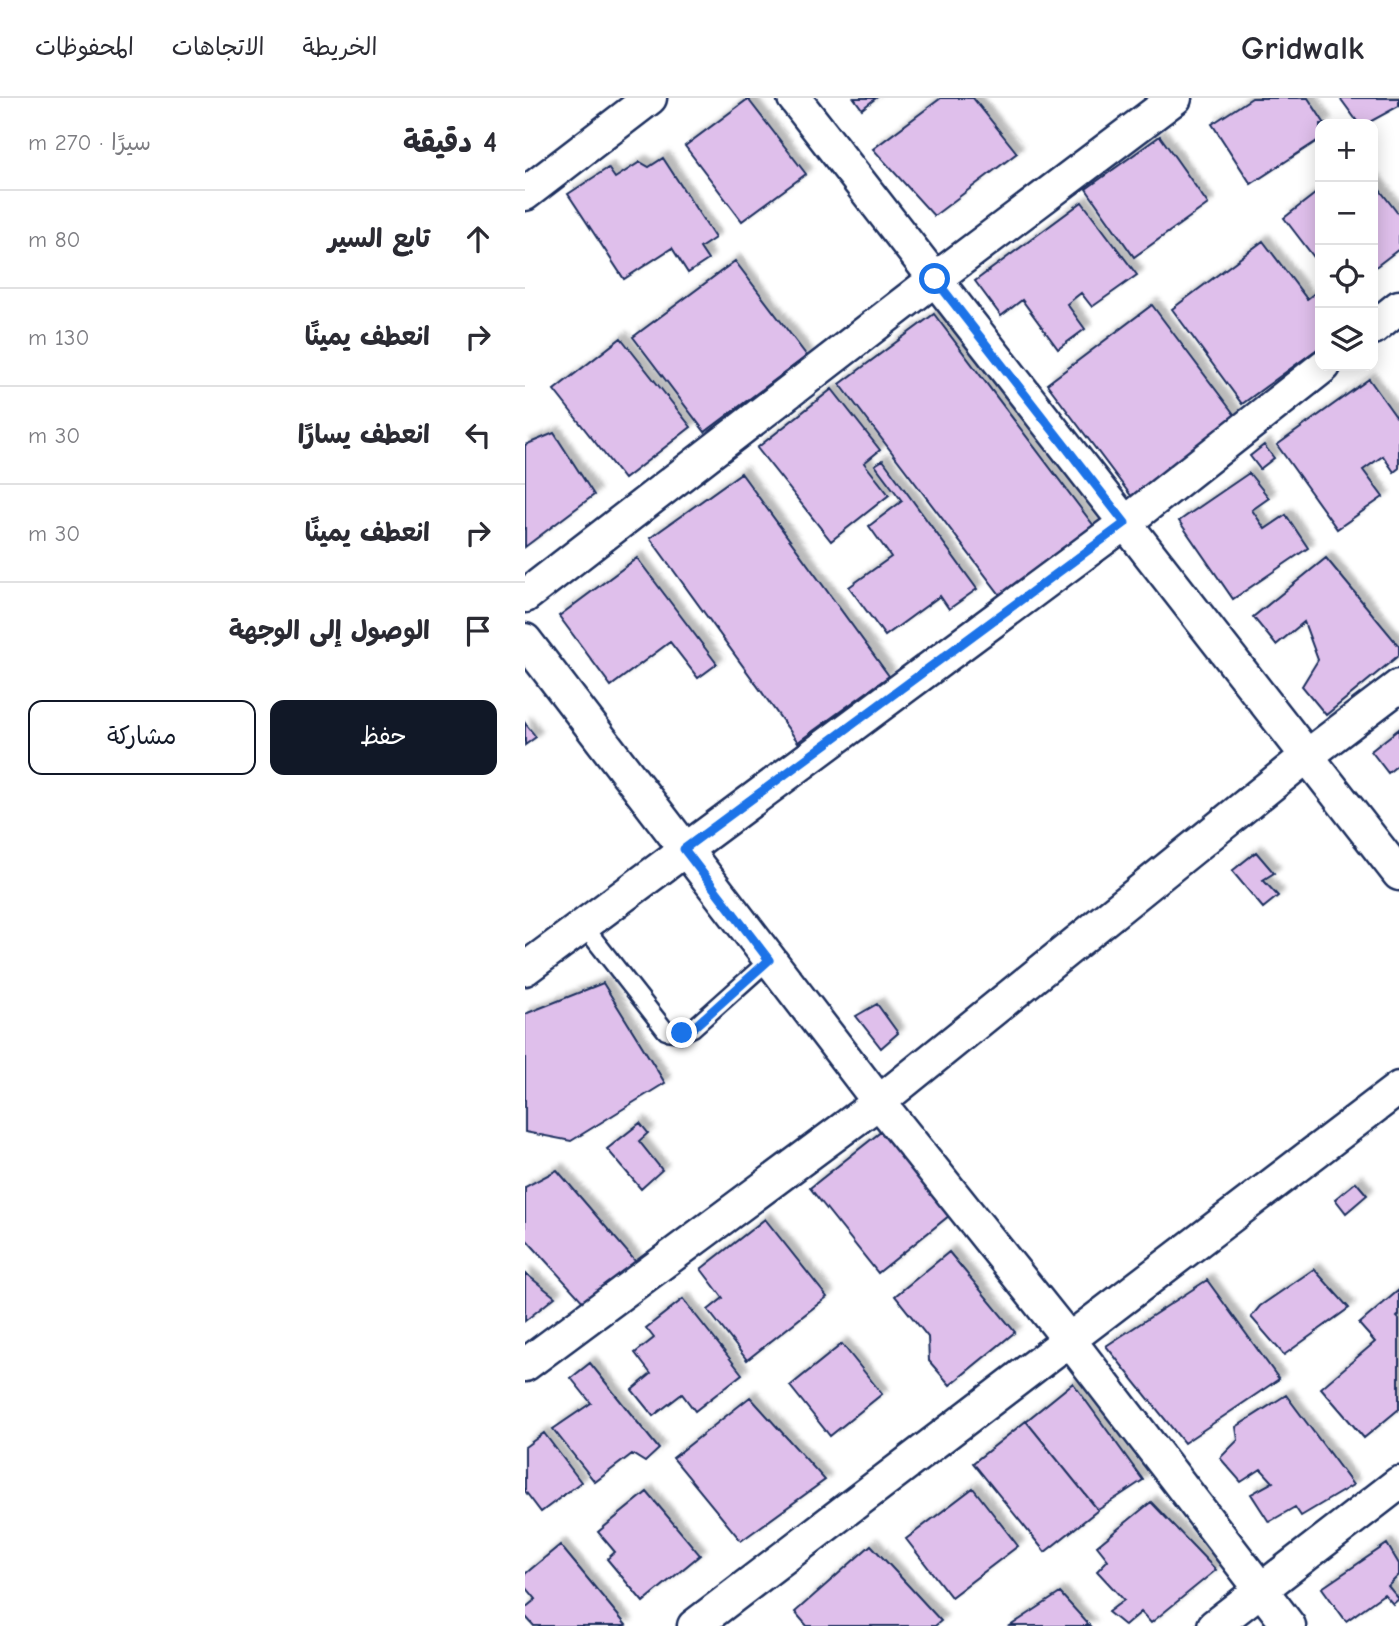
<!DOCTYPE html>
<html lang="ar">
<meta charset="utf-8">
<style>
:root{--surface:#fff;--page:#f7f7f7;--text:#2b2b33;--muted:#7c7c81;--line:#e1e1e2;--accent:#111827}
body{margin:0;font-family:"Comic Neue","Playpen Sans Arabic",sans-serif;background:var(--page);color:var(--text);direction:rtl}
.controls{position:absolute;right:21px;top:21px;display:grid;overflow:hidden;border-radius:14px;box-shadow:0 4px 18px #0003}
.controls button{width:63px;height:63px;display:grid;place-items:center;padding:0;border:0;border-bottom:2px solid var(--line);background:var(--surface);color:var(--text);font:35px sans-serif}
.stop{position:absolute;width:21px;height:21px;margin:-16px;border:5px solid #1a73e8;border-radius:50%;background:#fff}
.stop.end{background:#1a73e8;border-color:#fff;box-shadow:0 2px 7px #0008}
.list{margin:0;padding:0;list-style:none}
h2{display:flex;justify-content:space-between;align-items:center;height:91px;margin:0;padding:0 28px;font-size:30px}
h2 small{font-size:23px;font-weight:400;color:var(--muted)}
.list li{display:grid;grid-template-columns:46px 1fr auto;gap:21px;align-items:center;box-sizing:border-box;height:98px;padding:0 28px;border-top:2px solid var(--line)}
.list b{display:block;font-size:26px;white-space:nowrap}
.list em{font-size:23px;font-style:normal;color:var(--muted)}
.actions{display:flex;gap:14px;padding:21px 28px}
.actions a{flex:1;padding:16px 0;border:2px solid var(--accent);border-radius:14px;text-align:center;font-size:24px;color:var(--accent)}
.actions .main{background:var(--accent);color:#fff}
.icon{flex:none;width:38px;height:38px;fill:none;stroke:currentColor;stroke-width:2;stroke-linecap:round;stroke-linejoin:round}
.map{position:relative;flex:none;width:874px;height:1528px;overflow:hidden;direction:ltr}
header{display:flex;align-items:center;gap:42px;box-sizing:border-box;height:98px;padding:0 35px;background:var(--surface);border-bottom:2px solid var(--line)}
header strong{font-size:33px}
nav{display:flex;gap:38px;margin-inline-start:auto;font-size:24px}
main{display:flex}
aside{flex:1;background:var(--surface)}
.map>svg:first-child{display:block}
.building{fill:#dfbfeb;stroke:#1b2f5e;stroke-width:2;filter:url(#shadow)}
.lines{fill:none;stroke-linecap:round;stroke-linejoin:round}
.lane-casing{stroke:#1b2f5e;stroke-width:21}
.street-casing{stroke:#1b2f5e;stroke-width:37}
.lane{stroke:#fff;stroke-width:16}
.street{stroke:#fff;stroke-width:32}
.route{stroke:#1a73e8;stroke-width:9}
</style>
<header>
<strong>Gridwalk</strong>
<nav><a>الخريطة</a><a>الاتجاهات</a><a>المحفوظات</a></nav>
</header>
<main>
<div class="map">
<svg width="874" height="1528" viewBox="0 0 874 1528">
<defs>
<filter id="shadow"><feDropShadow dx="6" dy="-6" stdDeviation="2" flood-color="#0004"/></filter>
</defs>
<rect width="100%" height="100%" fill="#fff"/>
<filter id="ink" filterUnits="userSpaceOnUse"><feTurbulence type="fractalNoise" baseFrequency=".0143" numOctaves="2"/><feDisplacementMap in="SourceGraphic" scale="14" xChannelSelector="R" yChannelSelector="G"/><feConvolveMatrix kernelMatrix="1 2 1 2 8 2 1 2 1" color-interpolation-filters="sRGB"/></filter>
<g filter="url(#ink)">
<path class="building" d="M329,0H351L337,11Z
M416,0H448L492,55L409,118L348,51Z
M727,0H783L800,26H795V41L726,86L687,26Z
M815,0H874V8L841,26H834Z
M223,1L281,76L217,123L160,48Z
M635,38L683,106L609,159L561,91Z
M138,60L190,140L175,150L183,162L163,175L147,150L99,181L43,96L83,70L90,80L115,64L124,69Z
M848,83L874,117V151L848,171Z
M795,92V167L759,120Z
M557,104L612,177L567,209L556,195L542,206L560,231L533,251L497,202L476,218L450,183Z
M738,143L782,201L795,191V249L717,306L647,211Z
M210,163L282,258L180,334L108,239Z
M627,207L712,320L607,399L522,286Z
M409,216L569,428L476,498L315,286Z
M96,240L166,329L99,381L29,292Z
M844,281L874,323V370L869,374L858,358L838,372L858,399L812,431L752,347Z
M307,291L355,352L339,365L364,397L306,443L232,350Z
M29,335L69,397L0,449V347Z
M739,347L749,360L735,371L725,358Z
M358,362L452,491L424,511L415,498L360,538L324,489L366,459L344,428L377,403L350,367Z
M216,375L364,578L273,644L125,440Z
M724,375L744,400L727,412L740,431L761,417L783,450L708,501L654,423Z
M112,460L192,566L173,580L145,544L86,588L34,518Z
M801,460L874,548V557L801,617L777,588L793,562L779,524L751,547L728,519Z
M0,625L11,639L0,647Z
M874,631V666L863,675L846,653Z
M731,754L749,775L738,782L753,798L738,810L707,773Z
M78,885L140,985L46,1043L0,1034V916Z
M352,906L373,935L356,950L331,918Z
M115,1025L123,1035L114,1043L137,1072L116,1091L82,1051Z
M357,1033L425,1117L353,1175L285,1090Z
M32,1072L111,1164L59,1205L0,1140V1089Z
M831,1084L842,1097L821,1115L810,1101Z
M240,1121L302,1199L222,1262L183,1212L198,1200L176,1171Z
M424,1154L490,1234L425,1287L404,1263L403,1239L370,1198Z
M789,1171L824,1210L759,1257L726,1219L735,1208Z
M0,1175L30,1199L0,1223Z
M682,1182L754,1281L659,1345L581,1248Z
M874,1192V1217L872,1219L874,1221V1311L839,1340L796,1290L850,1244L834,1226Z
M158,1201L217,1276L170,1313L157,1296L128,1318L107,1292L126,1276L110,1255L129,1240L121,1230Z
M317,1246L357,1296L305,1338L265,1288Z
M65,1265L134,1351L120,1364L107,1356L70,1384L28,1331L66,1305L46,1280Z
M548,1285L618,1382L573,1412L501,1323Z
M761,1297L828,1387L776,1418L770,1409L744,1424L726,1396L748,1384L736,1371L716,1384L695,1360L713,1342L711,1329Z
M225,1299L300,1382L216,1443L148,1360Z
M501,1323L573,1412L520,1454L448,1365Z
M19,1335L56,1384L16,1414L0,1393V1349Z
M448,1390L493,1448L426,1499L381,1441Z
M122,1394L175,1457L118,1504L82,1461L90,1454L73,1434Z
M626,1404L691,1472L626,1525L616,1514L600,1528L583,1514L599,1502L572,1473L583,1462L572,1448Z
M862,1446L874,1466V1477L863,1488L874,1501L868,1506L859,1496L821,1523L797,1490Z
M35,1447L101,1527L99,1528H9L0,1518V1510L11,1501L0,1488V1476Z
M346,1447L416,1523L410,1528H282L270,1514Z
M535,1495L565,1528H485Z"/>
<g class="lines">
<g class="lane-casing">
<path id="lane" d="M58,827L141,933L157,935L168,930L244,862"/>
</g>
<g class="street-casing">
<path id="street" d="M269,0L874,776
M0,96L125,0
M848,230L874,209
M0,498L410,181L650,0
M0,542L354,1004L545,1243L764,1528
M0,871L600,425L799,268
M0,1267L354,1004L782,658L874,588
M169,1528L874,990
M689,1528L874,1385"/>
</g>
<use href="#lane" class="lane"/>
<use href="#street" class="street"/>
</g>
</g>
<g class="lines" filter="url(#ink)">
<path class="route" d="M157,935L168,930L244,862L159,751L600,425L410,181"/>
</g>
</svg>
<div class="controls">
<button>+</button>
<button>−</button>
<button><svg class="icon" aria-label="locate" viewBox="0 0 24 24"><circle cx="12" cy="12" r="6"/><path d="M12 2v4M12 18v4M2 12h4M18 12h4"/></svg></button>
<button><svg class="icon" aria-label="layers" viewBox="0 0 24 24"><path d="M12 4l9 5-9 5-9-5zM3 14l9 5 9-5"/></svg></button>
</div>
<div class="stop" style="left:410px;top:181px"></div>
<div class="stop end" style="left:157px;top:935px"></div>
</div>
<aside>
<h2>4 دقيقة<small>سيرًا · 270 m</small></h2>
<ul class="list">
<li><svg class="icon" aria-label="ahead" viewBox="0 0 24 24"><path d="M12 20V5M6 11l6-6 6 6"/></svg><div><b>تابع السير</b></div><em>80 m</em></li>
<li><svg class="icon" aria-label="right" viewBox="0 0 24 24"><path d="M7 20v-9h11M14 6l5 5-5 5"/></svg><div><b>انعطف يمينًا</b></div><em>130 m</em></li>
<li><svg class="icon" aria-label="left" viewBox="0 0 24 24"><path d="M17 20v-9H6M10 6l-5 5 5 5"/></svg><div><b>انعطف يسارًا</b></div><em>30 m</em></li>
<li><svg class="icon" aria-label="right" viewBox="0 0 24 24"><path d="M7 20v-9h11M14 6l5 5-5 5"/></svg><div><b>انعطف يمينًا</b></div><em>30 m</em></li>
<li><svg class="icon" aria-label="arrive" viewBox="0 0 24 24"><path d="M6 21V4h12l-3 4 3 4H6"/></svg><div><b>الوصول إلى الوجهة</b></div></li>
</ul>
<div class="actions"><a class="main">حفظ</a><a>مشاركة</a></div>
</aside>
</main>
